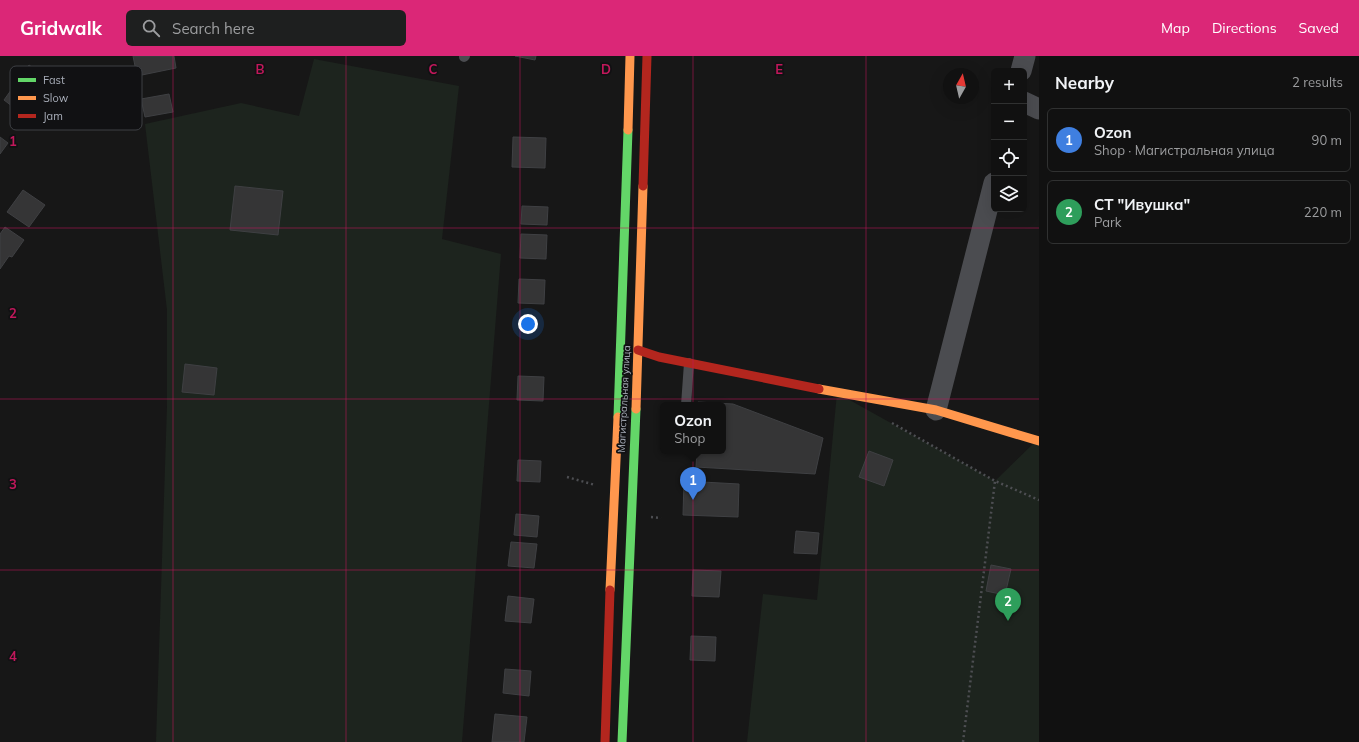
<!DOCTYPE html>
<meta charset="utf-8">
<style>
:root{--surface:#111;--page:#1e1f1f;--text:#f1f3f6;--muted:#9c9d9f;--line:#303131;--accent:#db2777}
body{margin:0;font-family:Mulish,sans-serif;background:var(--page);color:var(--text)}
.controls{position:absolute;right:12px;top:12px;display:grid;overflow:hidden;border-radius:6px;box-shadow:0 4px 16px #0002}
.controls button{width:36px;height:36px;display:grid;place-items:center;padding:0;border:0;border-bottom:1px solid var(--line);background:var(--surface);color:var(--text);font:20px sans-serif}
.compass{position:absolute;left:943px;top:12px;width:36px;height:36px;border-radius:50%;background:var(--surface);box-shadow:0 4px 16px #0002;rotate:8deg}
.you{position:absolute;left:528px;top:268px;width:14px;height:14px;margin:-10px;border:3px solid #fff;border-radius:50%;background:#1a73e8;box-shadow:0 0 0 6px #1a73e833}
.badge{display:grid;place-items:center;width:26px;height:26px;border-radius:50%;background:var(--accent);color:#fff;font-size:13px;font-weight:700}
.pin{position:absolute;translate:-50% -33px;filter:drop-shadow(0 1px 2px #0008)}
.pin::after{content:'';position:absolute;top:21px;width:14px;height:12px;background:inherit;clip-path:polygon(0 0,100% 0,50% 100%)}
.popup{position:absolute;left:660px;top:346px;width:66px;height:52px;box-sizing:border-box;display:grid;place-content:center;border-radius:6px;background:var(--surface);filter:drop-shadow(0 1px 3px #0005);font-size:13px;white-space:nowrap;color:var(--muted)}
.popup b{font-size:15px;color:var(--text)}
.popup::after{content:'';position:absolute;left:50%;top:100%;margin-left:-8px;border:8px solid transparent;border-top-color:var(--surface)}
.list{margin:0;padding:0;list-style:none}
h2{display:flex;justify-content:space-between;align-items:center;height:52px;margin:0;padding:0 16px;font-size:17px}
h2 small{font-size:13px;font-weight:400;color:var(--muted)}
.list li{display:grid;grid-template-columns:26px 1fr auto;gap:12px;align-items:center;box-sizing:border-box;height:64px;margin:0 8px 8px;padding:0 8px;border:1px solid var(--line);border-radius:6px}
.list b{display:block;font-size:15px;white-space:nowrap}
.list p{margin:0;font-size:13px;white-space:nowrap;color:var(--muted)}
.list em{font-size:13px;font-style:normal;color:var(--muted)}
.icon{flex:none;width:22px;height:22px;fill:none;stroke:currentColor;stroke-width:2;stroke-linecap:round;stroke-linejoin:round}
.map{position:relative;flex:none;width:1039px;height:686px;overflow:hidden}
header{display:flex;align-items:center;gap:24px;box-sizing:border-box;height:56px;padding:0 20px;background:var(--accent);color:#fff}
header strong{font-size:19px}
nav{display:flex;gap:22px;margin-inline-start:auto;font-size:14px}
.search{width:280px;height:36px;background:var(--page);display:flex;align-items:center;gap:10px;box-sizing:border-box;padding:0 14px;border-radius:6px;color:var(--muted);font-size:15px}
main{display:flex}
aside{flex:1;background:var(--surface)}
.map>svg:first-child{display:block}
.green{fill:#1d241e}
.building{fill:#353536;stroke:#3f4043}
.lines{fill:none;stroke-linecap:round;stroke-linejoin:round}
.path{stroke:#4d4e52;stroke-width:2.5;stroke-dasharray:2 3;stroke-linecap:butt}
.lane{stroke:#4b4c50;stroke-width:10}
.street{stroke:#4b4c50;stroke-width:21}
.fast{stroke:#63d668;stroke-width:9}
.slow{stroke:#ff974d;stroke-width:9}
.jam{stroke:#b3261e;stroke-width:9}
.grid{fill:none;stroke:#c2185b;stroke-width:1;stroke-opacity:0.55}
.labels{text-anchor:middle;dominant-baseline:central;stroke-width:3.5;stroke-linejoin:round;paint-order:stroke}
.street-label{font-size:10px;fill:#a8adb8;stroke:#111113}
.key{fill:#111113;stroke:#3e4045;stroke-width:1}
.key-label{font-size:11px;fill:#a8adb8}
.grid-label{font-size:13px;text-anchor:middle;font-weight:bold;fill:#c2185b;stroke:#111113;stroke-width:3.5;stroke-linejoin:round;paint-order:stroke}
</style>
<header>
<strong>Gridwalk</strong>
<div class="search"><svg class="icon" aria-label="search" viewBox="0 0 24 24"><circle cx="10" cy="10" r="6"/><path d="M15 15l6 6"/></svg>Search here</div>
<nav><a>Map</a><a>Directions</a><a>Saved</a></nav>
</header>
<main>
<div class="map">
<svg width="1039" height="686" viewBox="0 0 1039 686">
<rect width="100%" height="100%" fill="#171717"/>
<path class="green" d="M314,3L459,30L442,183L501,198L462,686H156L167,350V254L145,68L241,47L299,60Z
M837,337L995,425L1037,384L1039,385V686H747L755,610L763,538L817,544Z"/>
<path class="building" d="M133,0H174L176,12L137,20Z
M515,0H536L535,4Z
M29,9L51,25L25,60L4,44Z
M169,38L173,56L145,61L141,43Z
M0,81L8,87L0,98Z
M513,81L546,82L545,112L512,111Z
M235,130L283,135L278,179L230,174Z
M23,134L45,149L29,171L7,156Z
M522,150L548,151L547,169L521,168Z
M5,171L24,184L12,201L9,200L0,213V178Z
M521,178L547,179L546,203L520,202Z
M519,223L545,224L544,248L518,247Z
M185,308L217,312L214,339L182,336Z
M518,320L544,321L543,345L517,344Z
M698,346L733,348L823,382L815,418L696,411L697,395H723V349H698Z
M869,395L893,404L884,430L859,421Z
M518,404L541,405L540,426L517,425Z
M684,425L739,428L738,461L683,459Z
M516,458L539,460L537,481L514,479Z
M796,475L819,477L817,498L794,497Z
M511,486L537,488L534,512L508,510Z
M991,509L1011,513L1005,539L986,535Z
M693,514L721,515L719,541L692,540Z
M508,540L534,543L531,567L505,565Z
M691,580L716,581L715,605L690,604Z
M505,613L531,615L529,640L503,637Z
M495,658L527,661L524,686H492Z"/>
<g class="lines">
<path class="path" d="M892,367L995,425L1039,444
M567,421L595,429
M651,461L661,462
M963,686L995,425"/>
<path class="lane" d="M464,1L465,0
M686,349L689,307"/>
<path class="street" d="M1021,15L1025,0
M1024,46L1039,53
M936,354L994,127"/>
<path class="fast" d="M618,361L628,74
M622,686L636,353"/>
<path class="slow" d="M628,74L630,0
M819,333L936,354L1039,385
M636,353L643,130
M610,534L618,361"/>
<path class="jam" d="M643,130L647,0
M638,294L659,301L819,333
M605,686L610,534"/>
</g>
<path class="grid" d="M173,0V686M346,0V686M520,0V686M693,0V686M866,0V686M0,172H1039M0,343H1039M0,514H1039"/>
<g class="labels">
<g class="street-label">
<text transform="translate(624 343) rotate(-87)">Магистральная улица</text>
</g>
</g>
<rect x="10" y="10" width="132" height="64" rx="6" class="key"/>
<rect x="18" y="22" width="18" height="4" fill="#63d668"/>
<rect x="18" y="40" width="18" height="4" fill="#ff974d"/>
<rect x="18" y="58" width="18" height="4" fill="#b3261e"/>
<g class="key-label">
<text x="43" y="28">Fast</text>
<text x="43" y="46">Slow</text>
<text x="43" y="64">Jam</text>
</g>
<g class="grid-label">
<text x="260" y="18">B</text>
<text x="433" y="18">C</text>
<text x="606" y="18">D</text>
<text x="779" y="18">E</text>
<text x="13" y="90">1</text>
<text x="13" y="262">2</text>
<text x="13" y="433">3</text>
<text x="13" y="605">4</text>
</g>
</svg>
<div class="controls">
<button>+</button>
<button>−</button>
<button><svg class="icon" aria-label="locate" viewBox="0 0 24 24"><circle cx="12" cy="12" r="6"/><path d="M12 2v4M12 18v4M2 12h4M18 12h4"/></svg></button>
<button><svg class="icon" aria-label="layers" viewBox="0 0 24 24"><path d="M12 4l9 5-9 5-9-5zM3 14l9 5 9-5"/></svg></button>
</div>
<svg class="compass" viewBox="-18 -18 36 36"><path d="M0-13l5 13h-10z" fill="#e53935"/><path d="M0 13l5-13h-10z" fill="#9c9d9f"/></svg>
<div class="you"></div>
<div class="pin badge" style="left:693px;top:444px;background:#3f7fe0">1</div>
<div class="popup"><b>Ozon</b>Shop</div>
<div class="pin badge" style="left:1008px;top:565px;background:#2e9e5b">2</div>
</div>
<aside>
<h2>Nearby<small>2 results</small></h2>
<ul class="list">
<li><span class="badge" style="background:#3f7fe0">1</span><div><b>Ozon</b><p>Shop · Магистральная улица</p></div><em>90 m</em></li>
<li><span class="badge" style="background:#2e9e5b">2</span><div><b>СТ &quot;Ивушка&quot;</b><p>Park</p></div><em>220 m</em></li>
</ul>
</aside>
</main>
